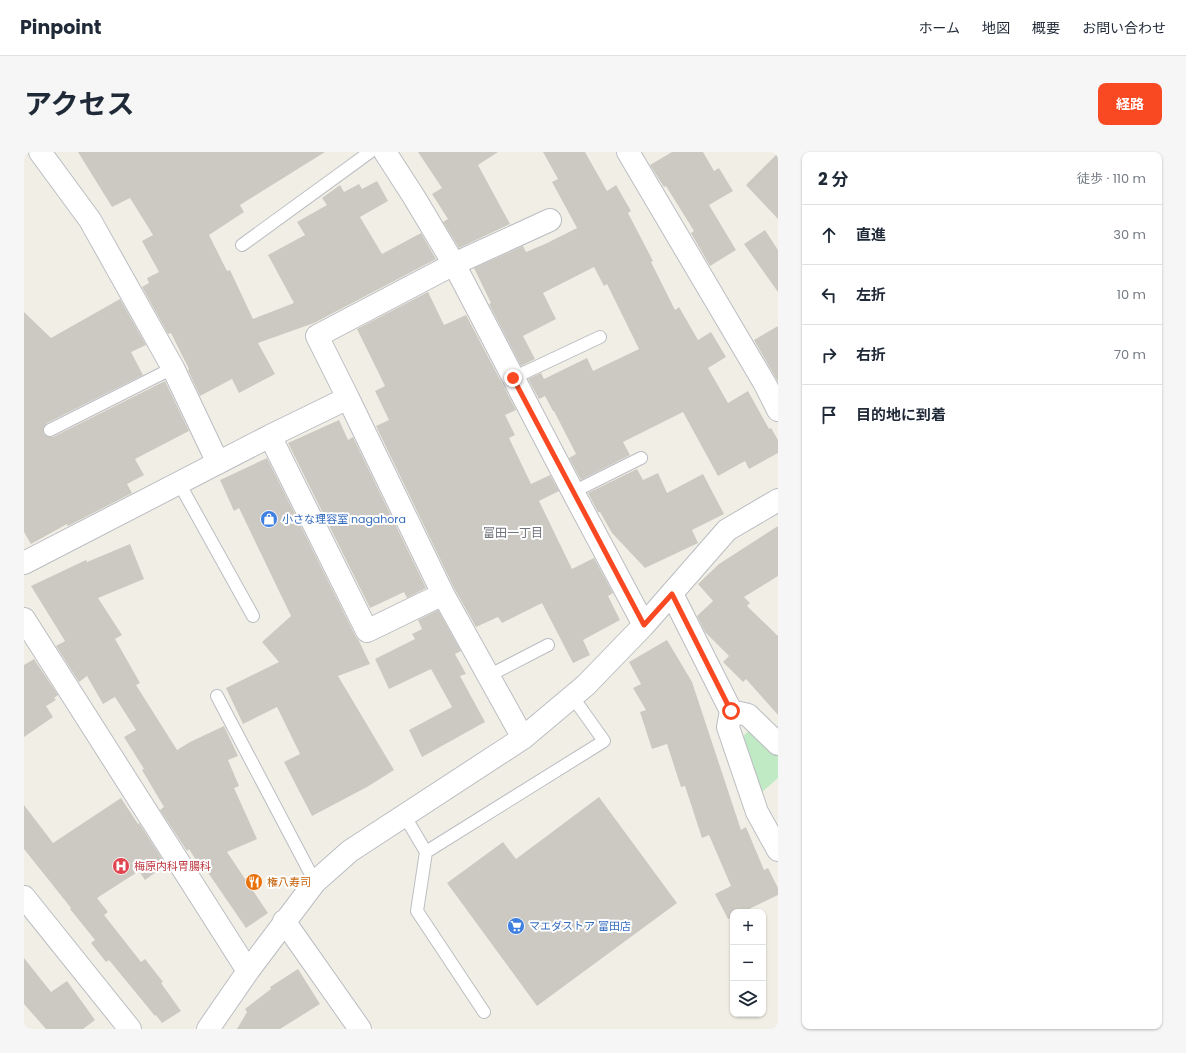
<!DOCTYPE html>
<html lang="ja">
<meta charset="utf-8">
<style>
:root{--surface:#fff;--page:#f6f6f7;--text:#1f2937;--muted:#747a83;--line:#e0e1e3;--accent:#f94923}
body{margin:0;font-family:Poppins,"Noto Sans JP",sans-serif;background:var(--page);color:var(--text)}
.controls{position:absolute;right:12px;bottom:12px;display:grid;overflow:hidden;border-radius:8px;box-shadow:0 1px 3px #0004}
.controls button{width:36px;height:36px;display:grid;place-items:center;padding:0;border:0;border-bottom:1px solid var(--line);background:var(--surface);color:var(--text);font:20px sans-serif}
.stop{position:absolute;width:12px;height:12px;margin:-9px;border:3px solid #f94923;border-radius:50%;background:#fff}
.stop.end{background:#f94923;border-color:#fff;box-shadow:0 1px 4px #0008}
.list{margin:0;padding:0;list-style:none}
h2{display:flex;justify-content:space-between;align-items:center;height:52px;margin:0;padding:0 16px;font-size:17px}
h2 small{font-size:13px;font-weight:400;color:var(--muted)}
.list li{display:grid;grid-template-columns:26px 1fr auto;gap:12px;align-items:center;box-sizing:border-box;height:60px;padding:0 16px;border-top:1px solid var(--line)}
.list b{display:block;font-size:15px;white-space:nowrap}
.list em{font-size:13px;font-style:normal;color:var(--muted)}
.icon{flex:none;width:22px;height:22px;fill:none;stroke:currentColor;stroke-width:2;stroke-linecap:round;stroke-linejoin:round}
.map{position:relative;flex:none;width:754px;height:877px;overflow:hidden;border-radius:8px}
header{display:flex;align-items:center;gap:24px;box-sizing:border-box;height:56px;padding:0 20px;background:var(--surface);border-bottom:1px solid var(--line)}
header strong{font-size:19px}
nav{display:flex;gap:22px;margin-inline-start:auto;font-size:14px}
.intro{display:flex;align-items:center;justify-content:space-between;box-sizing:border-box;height:96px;padding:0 24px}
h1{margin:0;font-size:28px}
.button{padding:10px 18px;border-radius:8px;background:var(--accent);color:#fff;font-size:14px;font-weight:700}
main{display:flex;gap:24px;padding:0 24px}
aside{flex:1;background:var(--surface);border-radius:8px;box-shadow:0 1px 3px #0004}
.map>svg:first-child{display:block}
.green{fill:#c0eac4}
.building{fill:#ccc9c2}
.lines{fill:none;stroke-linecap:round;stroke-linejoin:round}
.lane-casing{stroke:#babdc2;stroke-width:14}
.street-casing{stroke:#babdc2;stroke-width:24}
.lane{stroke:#fff;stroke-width:12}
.street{stroke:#fff;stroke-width:22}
.route{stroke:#f94923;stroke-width:5}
.labels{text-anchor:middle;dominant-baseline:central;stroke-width:4;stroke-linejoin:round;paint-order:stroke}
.shop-label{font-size:11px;fill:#366cbe;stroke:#fff;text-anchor:start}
.health-label{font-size:11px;fill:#be3a42;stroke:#fff;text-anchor:start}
.food-label{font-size:11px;fill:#c56008;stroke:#fff;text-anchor:start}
.neighbourhood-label{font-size:12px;fill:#6e7279;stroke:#fff}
</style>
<header>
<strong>Pinpoint</strong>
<nav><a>ホーム</a><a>地図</a><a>概要</a><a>お問い合わせ</a></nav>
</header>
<div class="intro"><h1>アクセス</h1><a class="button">経路</a></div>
<main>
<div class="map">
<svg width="754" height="877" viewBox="0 0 754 877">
<rect width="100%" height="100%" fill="#f1efe5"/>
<path class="green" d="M729,575L754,602V626L738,640L717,586Z"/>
<path class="building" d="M54,0H301L216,53L220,60L185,83L203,119L206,118L229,167L270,151L244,103L281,83L273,70L303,53L298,46L316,33L320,40L335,32L338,37L353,29L364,49L336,65L358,102L397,81L412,107L290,171L234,191L251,222L215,241L208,227L176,244L164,218L165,217L147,181L144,182L118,135L125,131L123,126L135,120L118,89L129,83L106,46L88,55Z
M394,0H474L454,13L486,72L435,96L419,70L424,67L408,42L418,36Z
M519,0H561L583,39L592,33L607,59L604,61L629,109L627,110L651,158L655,155L674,188L687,180L702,205L684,216L704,251L724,239L745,277L747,276L754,288V301L725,317L721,309L694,324L659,260L599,290L606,303L557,328L545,306L552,302L530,259H529L521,244L515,247L504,227L517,221L520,227L563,206L569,219L615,197L583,132L580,134L570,115L519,141L532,167L499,184L511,207L497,214L465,152L467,151L450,116L499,94L502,100L521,92L553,76L528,30L534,27Z
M648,0H679L690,19L695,16L709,39L685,53L712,98L686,114L667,81L670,79L642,34L640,35L626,13Z
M754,1V67L722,33Z
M741,78L754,98V140L720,92Z
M404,140L420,173L442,163L492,258L481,263L491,283L485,286L507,332L526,323L535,339L515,349L548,417L570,406L589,441L584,444L596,468L559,488L566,503L549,511L518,451L478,471L474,465L452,475L430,436L352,274L365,268L351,239L361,234L333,177Z
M96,147L122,193L107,200L119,223L23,271L19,277L20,282L25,285H29L141,229L165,279L111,307L120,323L103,332L108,341L44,374L43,372L7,392L0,380V160L27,186Z
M754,174V230L730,188Z
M315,268L324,288L329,285L402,436L383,446L380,440L346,456L264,291Z
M243,306L332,485L335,489L346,512L314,524L370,618L343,635L288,664L260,610L276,602L253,555L219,572L202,536L255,510L238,490L267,464L215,356L210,359L196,328Z
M613,317L619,328L634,321L643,341L679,322L700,362L668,378L674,391L621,416L588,381L576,360H574L564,341Z
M754,374V424L720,445L726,451L723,454L754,484V563L722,527L719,530L699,510L705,504L681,480L673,464L689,449L674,432L695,412Z
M106,392L120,427L74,446L98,483L91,487L116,531L112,533L153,598L166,590L200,574L214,604L204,608L215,634L210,636L233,687L203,700L244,761L222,776L174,706L172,708L165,697L163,699L136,658L140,655L118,618L120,617L100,585L112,578L91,545L79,552L63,524L55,530L32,494L41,489L7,434L62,408L63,410Z
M414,458L437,499L431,502L442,522L436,524L461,570L398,605L385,578L428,555L407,517L365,537L351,507L391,487L388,482L398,477L394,468Z
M643,488L668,530L717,678L722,675L740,718L744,716L754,736V743L719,760H709V765L704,767L691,742L707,734L685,683L678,686L661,634L657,635L643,592L628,597L616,560L622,558L609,536L617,532L605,510Z
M10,507L34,543L30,546L32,548L22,554L29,565L0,585V513Z
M575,645L653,751L513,854L423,731L479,690L492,707Z
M97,646L114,672L115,671L142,713L121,728L115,719L73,746L84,760L80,763L117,810L121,807L139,830L137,831L157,859L138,871L132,863L131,864L85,808L82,810L67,791L71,788L46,757L47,756L0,697V653L29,691Z
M0,806L27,840L43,829L71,868L59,877H22L0,852Z
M274,817L296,852L256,877H213L223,860L221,857L247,837L246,835Z"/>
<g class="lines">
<g class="lane-casing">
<path id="lane" d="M218,93L346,0
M489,226L576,185
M26,278L149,216
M155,331L229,464
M549,340L617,306
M464,524L524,493
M193,544L291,730
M380,663L402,700
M460,860L393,759L402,700L580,589L548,544"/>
</g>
<g class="street-casing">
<path id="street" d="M16,0L66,68L149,216L194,311
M361,0L390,45L430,112L549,340L620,473
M604,0L741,232L754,258
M324,246L293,184L430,112L526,68
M246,284L343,479L419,442
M0,411L246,284L324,246L419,442L499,586
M648,442L707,559L704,575L733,660L754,698
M0,467L224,819
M707,559L724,563L754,592
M0,745L106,877
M260,769L336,877
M184,877L224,819L291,730L326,699L499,586L562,533L620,473L703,378L754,348"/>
</g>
<use href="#lane" class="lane"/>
<use href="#street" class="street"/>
</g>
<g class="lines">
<path class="route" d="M489,226L620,473L648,442L707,559"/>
</g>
<defs>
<g id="shop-disc" transform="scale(0.9)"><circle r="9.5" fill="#3f7fe0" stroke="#fff"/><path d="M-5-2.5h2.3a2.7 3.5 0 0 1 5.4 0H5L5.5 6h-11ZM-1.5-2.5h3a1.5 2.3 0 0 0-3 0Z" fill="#fff"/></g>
<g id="hospital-disc" transform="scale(0.9)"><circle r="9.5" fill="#e0444e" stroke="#fff"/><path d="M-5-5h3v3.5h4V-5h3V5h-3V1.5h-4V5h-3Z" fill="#fff"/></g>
<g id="restaurant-disc" transform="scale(0.9)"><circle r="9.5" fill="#e8710a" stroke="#fff"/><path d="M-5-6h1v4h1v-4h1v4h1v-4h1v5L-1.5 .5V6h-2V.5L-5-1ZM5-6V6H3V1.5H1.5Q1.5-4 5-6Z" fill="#fff"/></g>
<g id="supermarket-disc" transform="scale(0.9)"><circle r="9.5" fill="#3f7fe0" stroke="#fff"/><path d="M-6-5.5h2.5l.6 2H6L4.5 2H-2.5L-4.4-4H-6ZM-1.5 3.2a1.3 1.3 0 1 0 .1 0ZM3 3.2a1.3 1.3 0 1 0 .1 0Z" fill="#fff"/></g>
</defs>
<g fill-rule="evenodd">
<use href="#shop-disc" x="245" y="367"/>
<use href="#hospital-disc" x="97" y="714"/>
<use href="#restaurant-disc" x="230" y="730"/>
<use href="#supermarket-disc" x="492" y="774"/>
</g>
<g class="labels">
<g class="shop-label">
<text x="258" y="367">小さな理容室 nagahora</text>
<text x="505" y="774">マエダストア 富田店</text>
</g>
<g class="health-label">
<text x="110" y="714">梅原内科胃腸科</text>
</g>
<g class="food-label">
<text x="243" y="730">権八寿司</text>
</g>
<g class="neighbourhood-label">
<text x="489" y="380">富田一丁目</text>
</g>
</g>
</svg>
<div class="controls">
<button>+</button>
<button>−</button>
<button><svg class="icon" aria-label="layers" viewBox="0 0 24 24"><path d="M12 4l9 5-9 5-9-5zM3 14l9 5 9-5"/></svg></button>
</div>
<div class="stop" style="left:707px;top:559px"></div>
<div class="stop end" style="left:489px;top:226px"></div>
</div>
<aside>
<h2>2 分<small>徒歩 · 110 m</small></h2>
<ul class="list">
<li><svg class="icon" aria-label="ahead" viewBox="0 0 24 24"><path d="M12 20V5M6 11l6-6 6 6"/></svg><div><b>直進</b></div><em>30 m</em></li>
<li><svg class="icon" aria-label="left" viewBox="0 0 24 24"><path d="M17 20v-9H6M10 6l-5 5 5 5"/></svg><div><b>左折</b></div><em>10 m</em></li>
<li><svg class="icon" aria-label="right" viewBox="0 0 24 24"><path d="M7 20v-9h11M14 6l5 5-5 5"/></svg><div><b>右折</b></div><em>70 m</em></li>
<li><svg class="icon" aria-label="arrive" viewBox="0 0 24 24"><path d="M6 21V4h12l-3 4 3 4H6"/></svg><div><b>目的地に到着</b></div></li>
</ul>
</aside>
</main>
